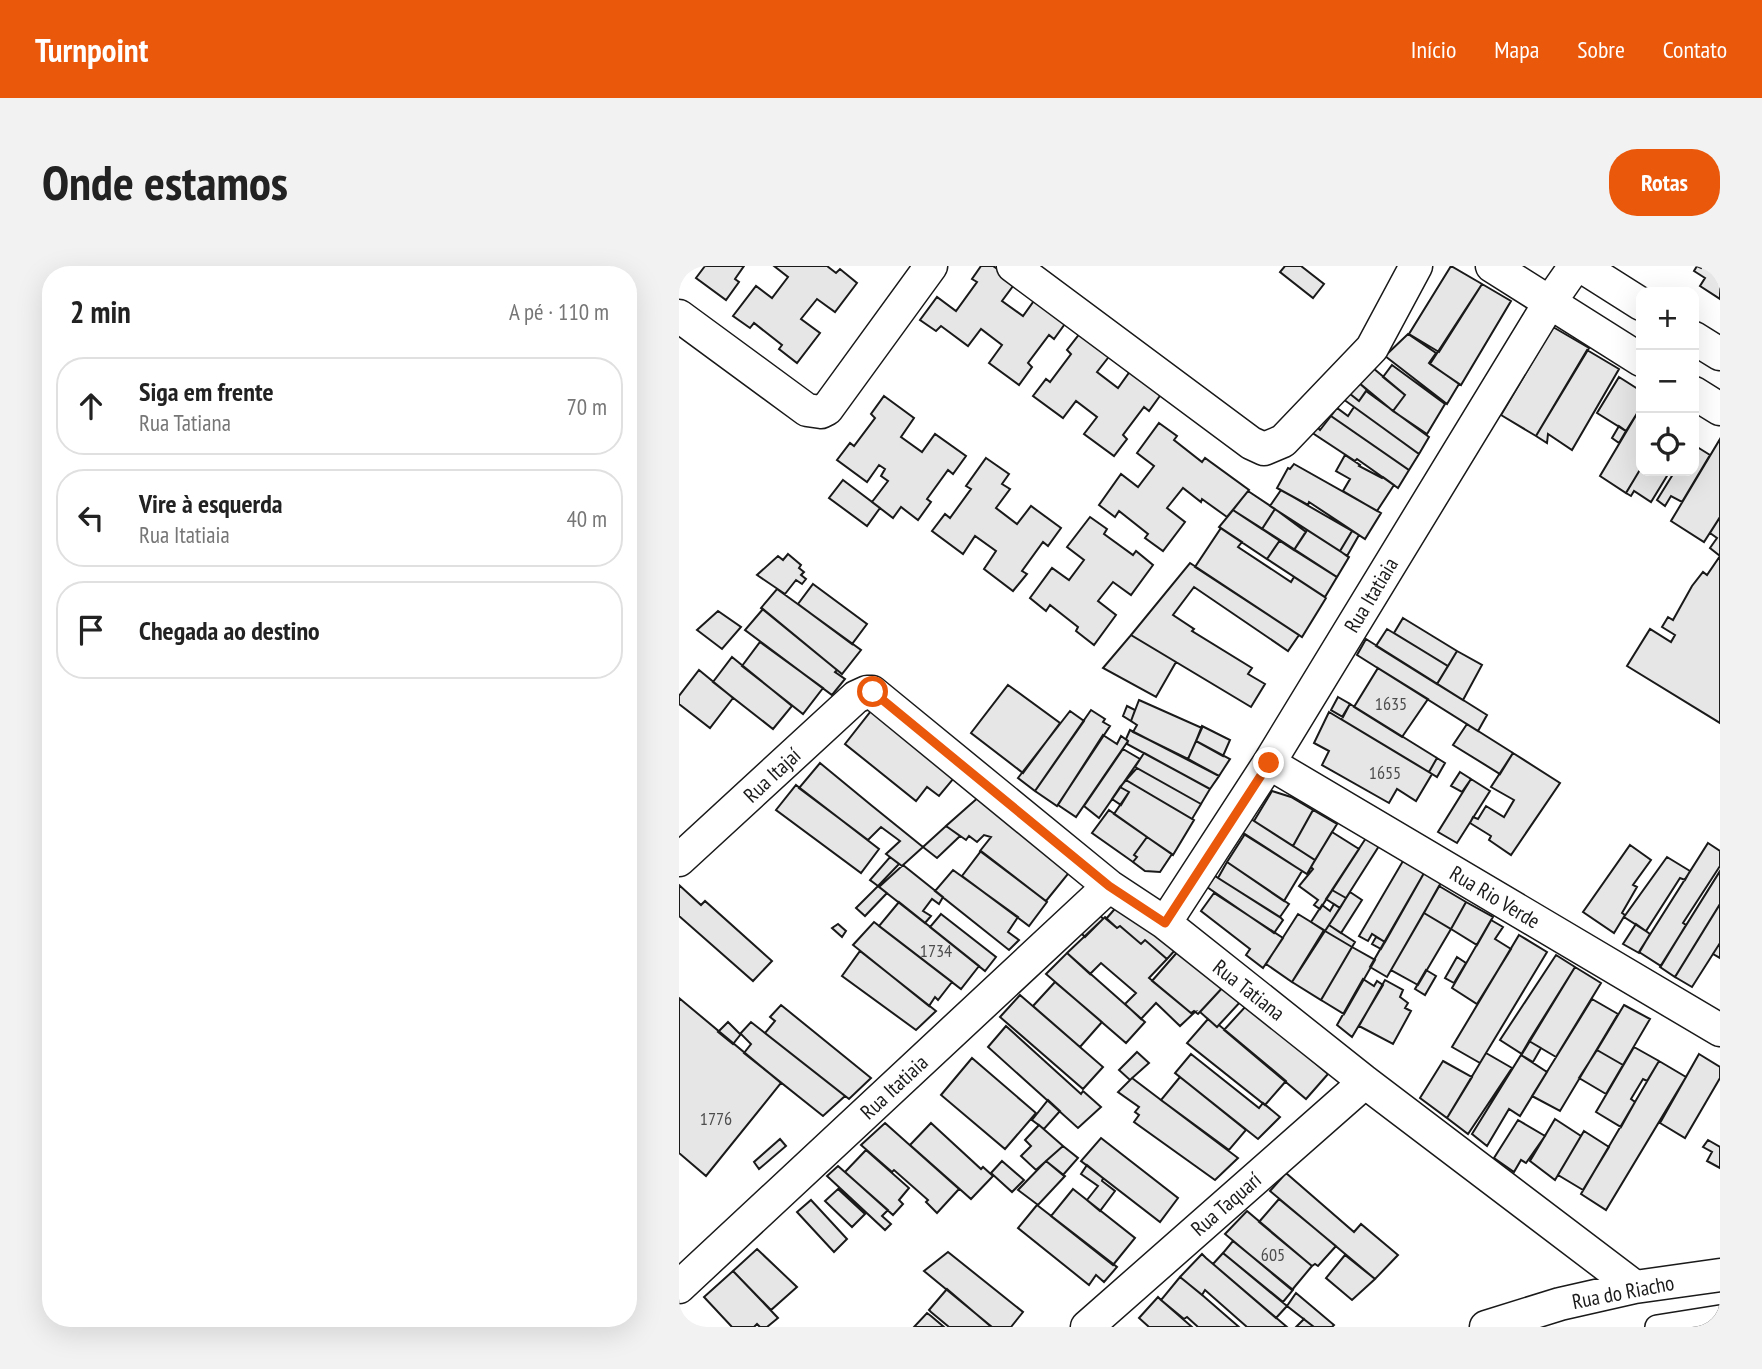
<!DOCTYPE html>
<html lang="pt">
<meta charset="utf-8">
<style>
:root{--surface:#fff;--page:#f2f2f2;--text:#222;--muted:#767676;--line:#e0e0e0;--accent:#ea580c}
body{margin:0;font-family:"PT Sans Narrow",sans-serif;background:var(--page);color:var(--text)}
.controls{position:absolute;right:21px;top:21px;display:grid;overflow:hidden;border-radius:14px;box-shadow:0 7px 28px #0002}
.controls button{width:63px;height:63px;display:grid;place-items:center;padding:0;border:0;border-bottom:2px solid var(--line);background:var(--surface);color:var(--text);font:35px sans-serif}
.stop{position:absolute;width:21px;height:21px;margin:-16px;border:5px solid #ea580c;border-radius:50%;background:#fff}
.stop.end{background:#ea580c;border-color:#fff;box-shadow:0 2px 7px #0008}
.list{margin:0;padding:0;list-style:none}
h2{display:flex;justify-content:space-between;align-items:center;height:91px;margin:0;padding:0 28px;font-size:30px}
h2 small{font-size:23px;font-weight:400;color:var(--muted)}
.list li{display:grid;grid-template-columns:46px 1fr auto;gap:21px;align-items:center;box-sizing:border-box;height:98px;margin:0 14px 14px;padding:0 14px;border:2px solid var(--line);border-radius:28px}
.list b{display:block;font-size:26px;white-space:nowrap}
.list p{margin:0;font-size:23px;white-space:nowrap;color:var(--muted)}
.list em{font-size:23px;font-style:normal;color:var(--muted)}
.icon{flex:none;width:38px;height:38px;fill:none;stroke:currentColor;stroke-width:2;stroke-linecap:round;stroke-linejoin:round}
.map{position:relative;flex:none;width:1041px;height:1061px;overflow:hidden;border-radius:28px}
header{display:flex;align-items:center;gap:42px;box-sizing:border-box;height:98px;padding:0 35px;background:var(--accent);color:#fff}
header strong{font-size:33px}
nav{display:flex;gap:38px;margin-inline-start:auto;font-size:24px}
.intro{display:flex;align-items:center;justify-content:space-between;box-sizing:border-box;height:168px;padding:0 42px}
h1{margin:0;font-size:49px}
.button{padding:18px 32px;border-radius:28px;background:var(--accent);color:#fff;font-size:24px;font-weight:700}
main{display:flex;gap:42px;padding:0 42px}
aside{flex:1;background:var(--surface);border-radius:28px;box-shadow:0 7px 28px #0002}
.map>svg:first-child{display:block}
.building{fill:#e6e6e6;stroke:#1a1a1a;stroke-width:2}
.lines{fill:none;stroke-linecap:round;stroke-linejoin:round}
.pedestrian-casing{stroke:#1a1a1a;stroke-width:26}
.minor-casing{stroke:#1a1a1a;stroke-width:35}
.pedestrian{stroke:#fff;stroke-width:23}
.minor{stroke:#fff;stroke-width:32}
.route{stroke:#ea580c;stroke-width:9}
.labels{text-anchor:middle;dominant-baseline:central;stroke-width:5;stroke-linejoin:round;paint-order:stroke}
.number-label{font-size:18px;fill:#4d4d4d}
.street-label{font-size:21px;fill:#1a1a1a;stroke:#fff}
</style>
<header>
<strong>Turnpoint</strong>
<nav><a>Início</a><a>Mapa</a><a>Sobre</a><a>Contato</a></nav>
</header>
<div class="intro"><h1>Onde estamos</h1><a class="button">Rotas</a></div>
<main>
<aside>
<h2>2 min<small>A pé · 110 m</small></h2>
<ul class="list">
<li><svg class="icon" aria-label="ahead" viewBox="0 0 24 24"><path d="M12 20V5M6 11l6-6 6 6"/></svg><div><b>Siga em frente</b><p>Rua Tatiana</p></div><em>70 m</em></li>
<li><svg class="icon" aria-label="left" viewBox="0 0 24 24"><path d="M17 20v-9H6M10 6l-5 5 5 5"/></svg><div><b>Vire à esquerda</b><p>Rua Itatiaia</p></div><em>40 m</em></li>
<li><svg class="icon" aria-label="arrive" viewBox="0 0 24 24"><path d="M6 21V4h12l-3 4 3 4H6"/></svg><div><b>Chegada ao destino</b></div></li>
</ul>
</aside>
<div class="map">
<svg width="1041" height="1061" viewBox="0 0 1041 1061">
<rect width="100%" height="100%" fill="#fff"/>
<path class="building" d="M0,0H9L0,13Z
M26,0H65L56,13L60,16L47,34L17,12Z
M95,0H148L157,7L161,3L178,17L156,46L138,33L122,53L141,67L118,97L100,83L103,79L75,57L71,62L54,50L77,20L93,32L109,11Z
M302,0H314L337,16L323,35L344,50L357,32L388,55L375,73L370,69L349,97L353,101L340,119L310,97L323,79L302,63L289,80L262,60L257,65L241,54L258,31L277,45L298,16L293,13Z
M606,0H622L645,18L634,32L601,6Z
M772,0L803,18L760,86L730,68Z
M1018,0L1022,2L1023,0H1041V33L1021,20L1026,12L1015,5Z
M803,18L832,35L782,119L751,98Z
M874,61L910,82L857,170L822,149Z
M402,66L432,88L418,106L439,122L452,104L483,127L470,145L465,141L444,169L448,173L435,190L405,168L418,151L397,135L384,152L354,130L367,113L371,116L392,88L388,84Z
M729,68L757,87L750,97L780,118L768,138L706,90Z
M908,84L940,103L893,184L869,168L868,177L857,170Z
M713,99L766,138L748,168L714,145L726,129L704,111Z
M694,102L726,129L714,145L679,116Z
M940,111L962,125V141L947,165L918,147Z
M679,116L688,124L680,135L670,127Z
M687,125L750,171L740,188L664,133L670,127L680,135Z
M205,130L235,152L222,171L243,186L256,168L287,190L274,208L269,204L248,233L252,236L239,254L222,241L214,252L193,236L209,215L202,210L206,203L200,199L188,216L158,194L171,177L175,180L196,152L192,148Z
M675,141L740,188L730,204L652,150L658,142L669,150Z
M962,141V202L947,227L921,210Z
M652,150L730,204L719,222L678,193L676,195L632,166L637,160L641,164Z
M480,157L498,170L495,174L523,196L526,192L570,224L548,251L523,233L522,236L504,222L488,242L506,256L484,285L466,272L469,268L440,245L436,251L420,239L442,208L459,221L475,200L458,187Z
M940,160L947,165L940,177L933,172Z
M1041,173V251L1025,276L992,255Z
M1015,179L1031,189L1003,236L992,230L986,240L978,234L996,205H1015Z
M666,189L681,199L680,200L703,212L704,211L715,219L698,245L664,225L671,213L657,205Z
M307,192L330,208L323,218L331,223L317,242L338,258L352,240L382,262L369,280L364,276L343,305L348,308L334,325L305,303L317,285L296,270L284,288L253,265L266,248L271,252L292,223L287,220Z
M615,198L702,247L686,273L630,236L629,239L598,222L609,202L611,203Z
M962,202V205H991L972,236L955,225L952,230L947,227Z
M164,214L201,242L188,260L150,232Z
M602,224L673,265L661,285L591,240Z
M569,225L596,243L583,263L554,244Z
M596,243L627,266L615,284L583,263Z
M554,244L601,274L588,293L540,261Z
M411,251L428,263L425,268L454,289L457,285L474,299L452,329L434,316L419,335L437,349L415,379L397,365L399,361L371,339L367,345L351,332L373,302L390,314L405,294L388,281Z
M1041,251V290L1031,282L1038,272L1031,267Z
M542,262L563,276L559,281L612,316L615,311L647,332L623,371L516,301Z
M628,264L670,291L658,311L615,284Z
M673,265L680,269L668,290L661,285Z
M601,274L658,311L646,331L588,293Z
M109,288L122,299L120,302L125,306L122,309L127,313L123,318L117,314L106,328L78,309L99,290L104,294Z
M1041,290V457L948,400L971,363L992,376L996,369L983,361L989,351L994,354L1013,320L1024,306L1028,309Z
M511,297L620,369L609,385L515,321L494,349L515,363L513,365L573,402L569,408L586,418L572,441L452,369Z
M134,318L188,358L173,378L119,338Z
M98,323L182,384L163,408L82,342Z
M84,343L158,404L156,406L166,413L153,429L66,364Z
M39,345L62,361L43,383L18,364Z
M724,352L778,385L769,400L715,367Z
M708,363L769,400L758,418L697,380Z
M452,369L497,396L477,431L424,402Z
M687,373L808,449L799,465L678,389Z
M81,376L144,422L124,448L63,400Z
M778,385L803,399L784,434L758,418Z
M53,391L113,440L94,463L34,416Z
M699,402L749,433L723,471L675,441Z
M20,404L54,432L31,462L0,438V430Z
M329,419L381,457L344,507L292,467Z
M659,431L671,438L664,451L652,444Z
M460,434L523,462L509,493L454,466L458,459L452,455Z
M671,438L758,492L750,506L662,453Z
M448,440L456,444L452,455L444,450Z
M412,444L426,453L424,456L431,460L378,540L356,525Z
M192,445L275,512L260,530L248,521L237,535L166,478Z
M391,445L405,455L356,525L339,512Z
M650,446L753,508L737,535L718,523L710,537L643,499L650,485L635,477Z
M788,458L834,487L821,508L774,479Z
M523,460L551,474L544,490L517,475Z
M451,464L540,510L531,523L448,478L449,475L447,473Z
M424,469L438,478L442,470L449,475L397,551L379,539Z
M517,475L551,493L540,510L509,493Z
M444,483L461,493L420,552L405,540Z
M465,487L531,523L522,538L456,501Z
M834,487L881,517L832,589L810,574L812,570L791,557L794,551L799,553L807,540L825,551L835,534L812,521Z
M758,492L766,497L758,511L750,506Z
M141,497L192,539L244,581L223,600L207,588L221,575L202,561L189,574L120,522Z
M458,502L522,538L513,553L447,514Z
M781,506L792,513L783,526L772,520Z
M792,513L811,525L778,577L759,566Z
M447,514L515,554L494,589L435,548L450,526L441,521Z
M117,519L200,583L182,607L97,544Z
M441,521L450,526L442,539L433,533Z
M593,525L612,531L634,544L614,580L575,555Z
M302,529L393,603L367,635L301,585L312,571L305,569L298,576L290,570L287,574L267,560Z
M430,544L468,571L455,589L458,591L454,596L413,567Z
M634,544L658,558L636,594L614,580Z
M572,553L636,594L628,608L563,567Z
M267,560L281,570L258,592L244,581Z
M653,566L680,583L641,643L635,639L639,634L620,620L634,603L632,601Z
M566,568L623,605L605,635L548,596Z
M468,571L493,588L481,606L466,605L454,596L458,591L455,589Z
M687,572L700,580L667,632L653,624Z
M1029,577L1041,585V600L1004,657L1007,659L982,700L960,686Z
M951,579L972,594L954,619L958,621L943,647L946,649L935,667L904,646Z
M302,585L368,636L350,660L283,610Z
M211,591L220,598L199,620L191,614Z
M988,591L1011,605L1006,614L1001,612L967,665L945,651Z
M724,595L745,607L706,676L693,668L689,675L680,670Z
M548,596L610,638L601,651L539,612Z
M224,599L264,631L260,638L253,633L244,645L252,650L246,657L200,621Z
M274,604L339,651L329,666L340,674L330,684L256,625Z
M1041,605V638L996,711L981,701Z
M745,607L762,617L708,711L691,701Z
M536,610L602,652L604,654L595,667L528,621Z
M0,619L22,639L26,635L93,695L74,715L0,650Z
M199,620L208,627L186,650L177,642Z
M760,620L787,636L772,663L745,647Z
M653,624L667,632L661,642L647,633Z
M671,626L683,634L662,667L650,659Z
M535,627L604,672L584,702L567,689L571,683L522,645Z
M220,636L300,700L282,723L200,660Z
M787,636L814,651L798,679L772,663Z
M441,637L497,683L488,693L466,674L462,678L441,660L438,662L427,653Z
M655,638L661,642L646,665L632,656L643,639L651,645Z
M1041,638V677L1013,721L996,711Z
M745,647L772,663L739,719L712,704Z
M262,648L317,691L306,705L251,661Z
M619,648L645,664L613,716L587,698Z
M421,649L424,653L406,671L402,667Z
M426,651L438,662L441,660L462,678L466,674L488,693L470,712L512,747L516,746L501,760L477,737L462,753L446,738L457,727L422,697L411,708L388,687Z
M812,654L824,661L816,673L832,683L798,738L773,722Z
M195,656L273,716L259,734L256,731L250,740L174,679Z
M159,658L167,665L163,671L153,662Z
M957,658L971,668L960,687L944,678Z
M650,659L676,676L673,681L646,665Z
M646,665L673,681L642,734L613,716Z
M840,669L868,686L801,797L773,781Z
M697,671L706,676L702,683L693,678Z
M1041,677V692L1034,688Z
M673,681L696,694L665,748L642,734Z
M501,683L545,720L519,748L515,745L512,747L473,715Z
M181,685L257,745L237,764L163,710Z
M388,687L466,756L447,777L367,708Z
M877,689L896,701L843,788L821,774Z
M778,691L787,697L775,717L766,712Z
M896,701L922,717L877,791L850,775Z
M747,704L757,710L746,729L736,723Z
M684,713L695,720L698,715L704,719L673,771L658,759Z
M706,714L724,724L721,731L729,737L726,742L732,745L714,778L680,760Z
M376,716L423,756L401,781L354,740Z
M546,719L563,734L538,761L521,746Z
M341,729L424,801L404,823L321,751Z
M0,732L102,817L27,910L0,887Z
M913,733L939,748L881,845L853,830Z
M102,739L192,812L170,833L86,767L96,755L91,751Z
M945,739L971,753L944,799L918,784Z
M566,741L575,748L577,746L649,808L627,833L545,764Z
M529,753L538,761L540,759L607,815L586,839L508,777Z
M49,756L61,768L72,756L166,830L144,850L65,787L72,778L62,768L54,778L39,766Z
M327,760L402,828L404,825L422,841L399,862L309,781Z
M850,775L862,782L854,796L842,789Z
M955,781L980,795L968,815L964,813L952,833L956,836L942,861L917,846Z
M918,784L944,799L927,828L900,812Z
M458,786L470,797L451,814L440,804Z
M807,787L833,802L789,868L768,852Z
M512,788L580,842L584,837L601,851L579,873L496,807Z
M1020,788L1041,801V812L1006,872L981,857Z
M842,789L868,806L841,850L830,843L808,880L793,868Z
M293,792L357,847L326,883L262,829Z
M764,795L793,811L768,852L741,832Z
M980,795L1007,811L927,944L902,928Z
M501,811L567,864L550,884L482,834Z
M453,812L482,834L559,892L536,914L455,856L460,849L456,846L460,841L439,826Z
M369,834L381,845L365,863L353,854Z
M876,853L902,870L876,914L851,895Z
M839,854L866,870L847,897L842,894L835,906L815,892Z
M206,857L280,923L258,947L247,936L249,934L215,904L213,906L182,879Z
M252,857L302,903L304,901L314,910L292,933L231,879Z
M360,859L384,880L357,904L342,890L352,880L346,874Z
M905,865L930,881L904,924L879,909Z
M422,872L499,932L481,956L402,895Z
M101,873L107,880L80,903L75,896Z
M1029,874L1041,881V902L1028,895L1033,886L1024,881Z
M384,880L399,892L384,909L367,895Z
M187,884L230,922L220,934L224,938L214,949L166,906Z
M323,895L345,914L333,926L312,907Z
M367,895L386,910L359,939L339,924Z
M408,899L424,912L423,915L436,925L421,945L408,934L419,920L402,908Z
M159,900L209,944L203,950L212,958L206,964L148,910Z
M607,907L675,966L682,958L719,989L696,1013L591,925Z
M159,923L186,948L173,961L146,935Z
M394,923L456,972L434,999L372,950Z
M600,933L657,980L639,1000L636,998L633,1000L580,956Z
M132,934L168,973L155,986L118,946Z
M358,939L438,1001L425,1016L417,1009L410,1019L339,962Z
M568,945L633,1000L613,1024L546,968Z
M554,975L614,1024L604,1036L544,987Z
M78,983L118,1021L92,1044L54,1005Z
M269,986L344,1046L332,1061H313L245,1005Z
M544,987L608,1040L597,1052L534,998Z
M523,988L527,992L608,1061H568L526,1024L523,1029L506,1015L501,1011Z
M666,989L696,1013L673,1034L647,1012Z
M54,1005L99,1052L88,1061H81L78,1058L75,1061H53L25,1031Z
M501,1011L522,1028L560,1061H519L508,1051L505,1053L482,1034Z
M268,1023L310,1059L313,1061H270L252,1046L250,1044Z
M617,1027L655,1059L653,1061H635L608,1040Z
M479,1031L482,1034L513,1061H470L460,1052Z
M248,1047L252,1050L265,1061H235Z
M625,1053L626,1054L635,1061H617Z"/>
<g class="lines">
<g class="pedestrian-casing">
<path id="pedestrian" d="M978,1061L1041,1051"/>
</g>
<g class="minor-casing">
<path id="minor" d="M334,0L572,177L585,183L604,175L693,82L737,0
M813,0L962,94
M902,0L962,38
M0,50L128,144L142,146L148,143L252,0
M1015,72L1041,88
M1015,127L1041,143
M590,497L1041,764
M0,594L177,431L188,426H193L430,620L486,657L686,816L956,1021
M486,657L590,497L871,36L896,0
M0,1021L430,620
M408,1061L686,816
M807,1061L881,1038L956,1021L1041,1009"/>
</g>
<use href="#pedestrian" class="pedestrian"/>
<use href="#minor" class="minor"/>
</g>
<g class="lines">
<path class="route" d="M194,426L430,620L486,657L590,497"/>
</g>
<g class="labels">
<g class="number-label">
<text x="712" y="437">1635</text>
<text x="706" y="506">1655</text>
<text x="257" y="684">1734</text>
<text x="37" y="852">1776</text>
<text x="594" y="988">605</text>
</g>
<g class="street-label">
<text transform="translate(692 329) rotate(-59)">Rua Itatiaia</text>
<text transform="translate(93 509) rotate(-43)">Rua Itajaí</text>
<text transform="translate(816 631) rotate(31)">Rua Rio Verde</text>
<text transform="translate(570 724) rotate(38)">Rua Tatiana</text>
<text transform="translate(215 821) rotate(-43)">Rua Itatiaia</text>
<text transform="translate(547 938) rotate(-41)">Rua Taquarí</text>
<text transform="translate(944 1026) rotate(-11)">Rua do Riacho</text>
</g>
</g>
</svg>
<div class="controls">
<button>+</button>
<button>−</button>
<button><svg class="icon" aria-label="locate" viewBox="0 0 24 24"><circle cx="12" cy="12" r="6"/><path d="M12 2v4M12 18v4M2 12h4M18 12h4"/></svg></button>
</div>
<div class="stop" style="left:194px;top:426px"></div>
<div class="stop end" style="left:590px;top:497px"></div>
</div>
</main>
